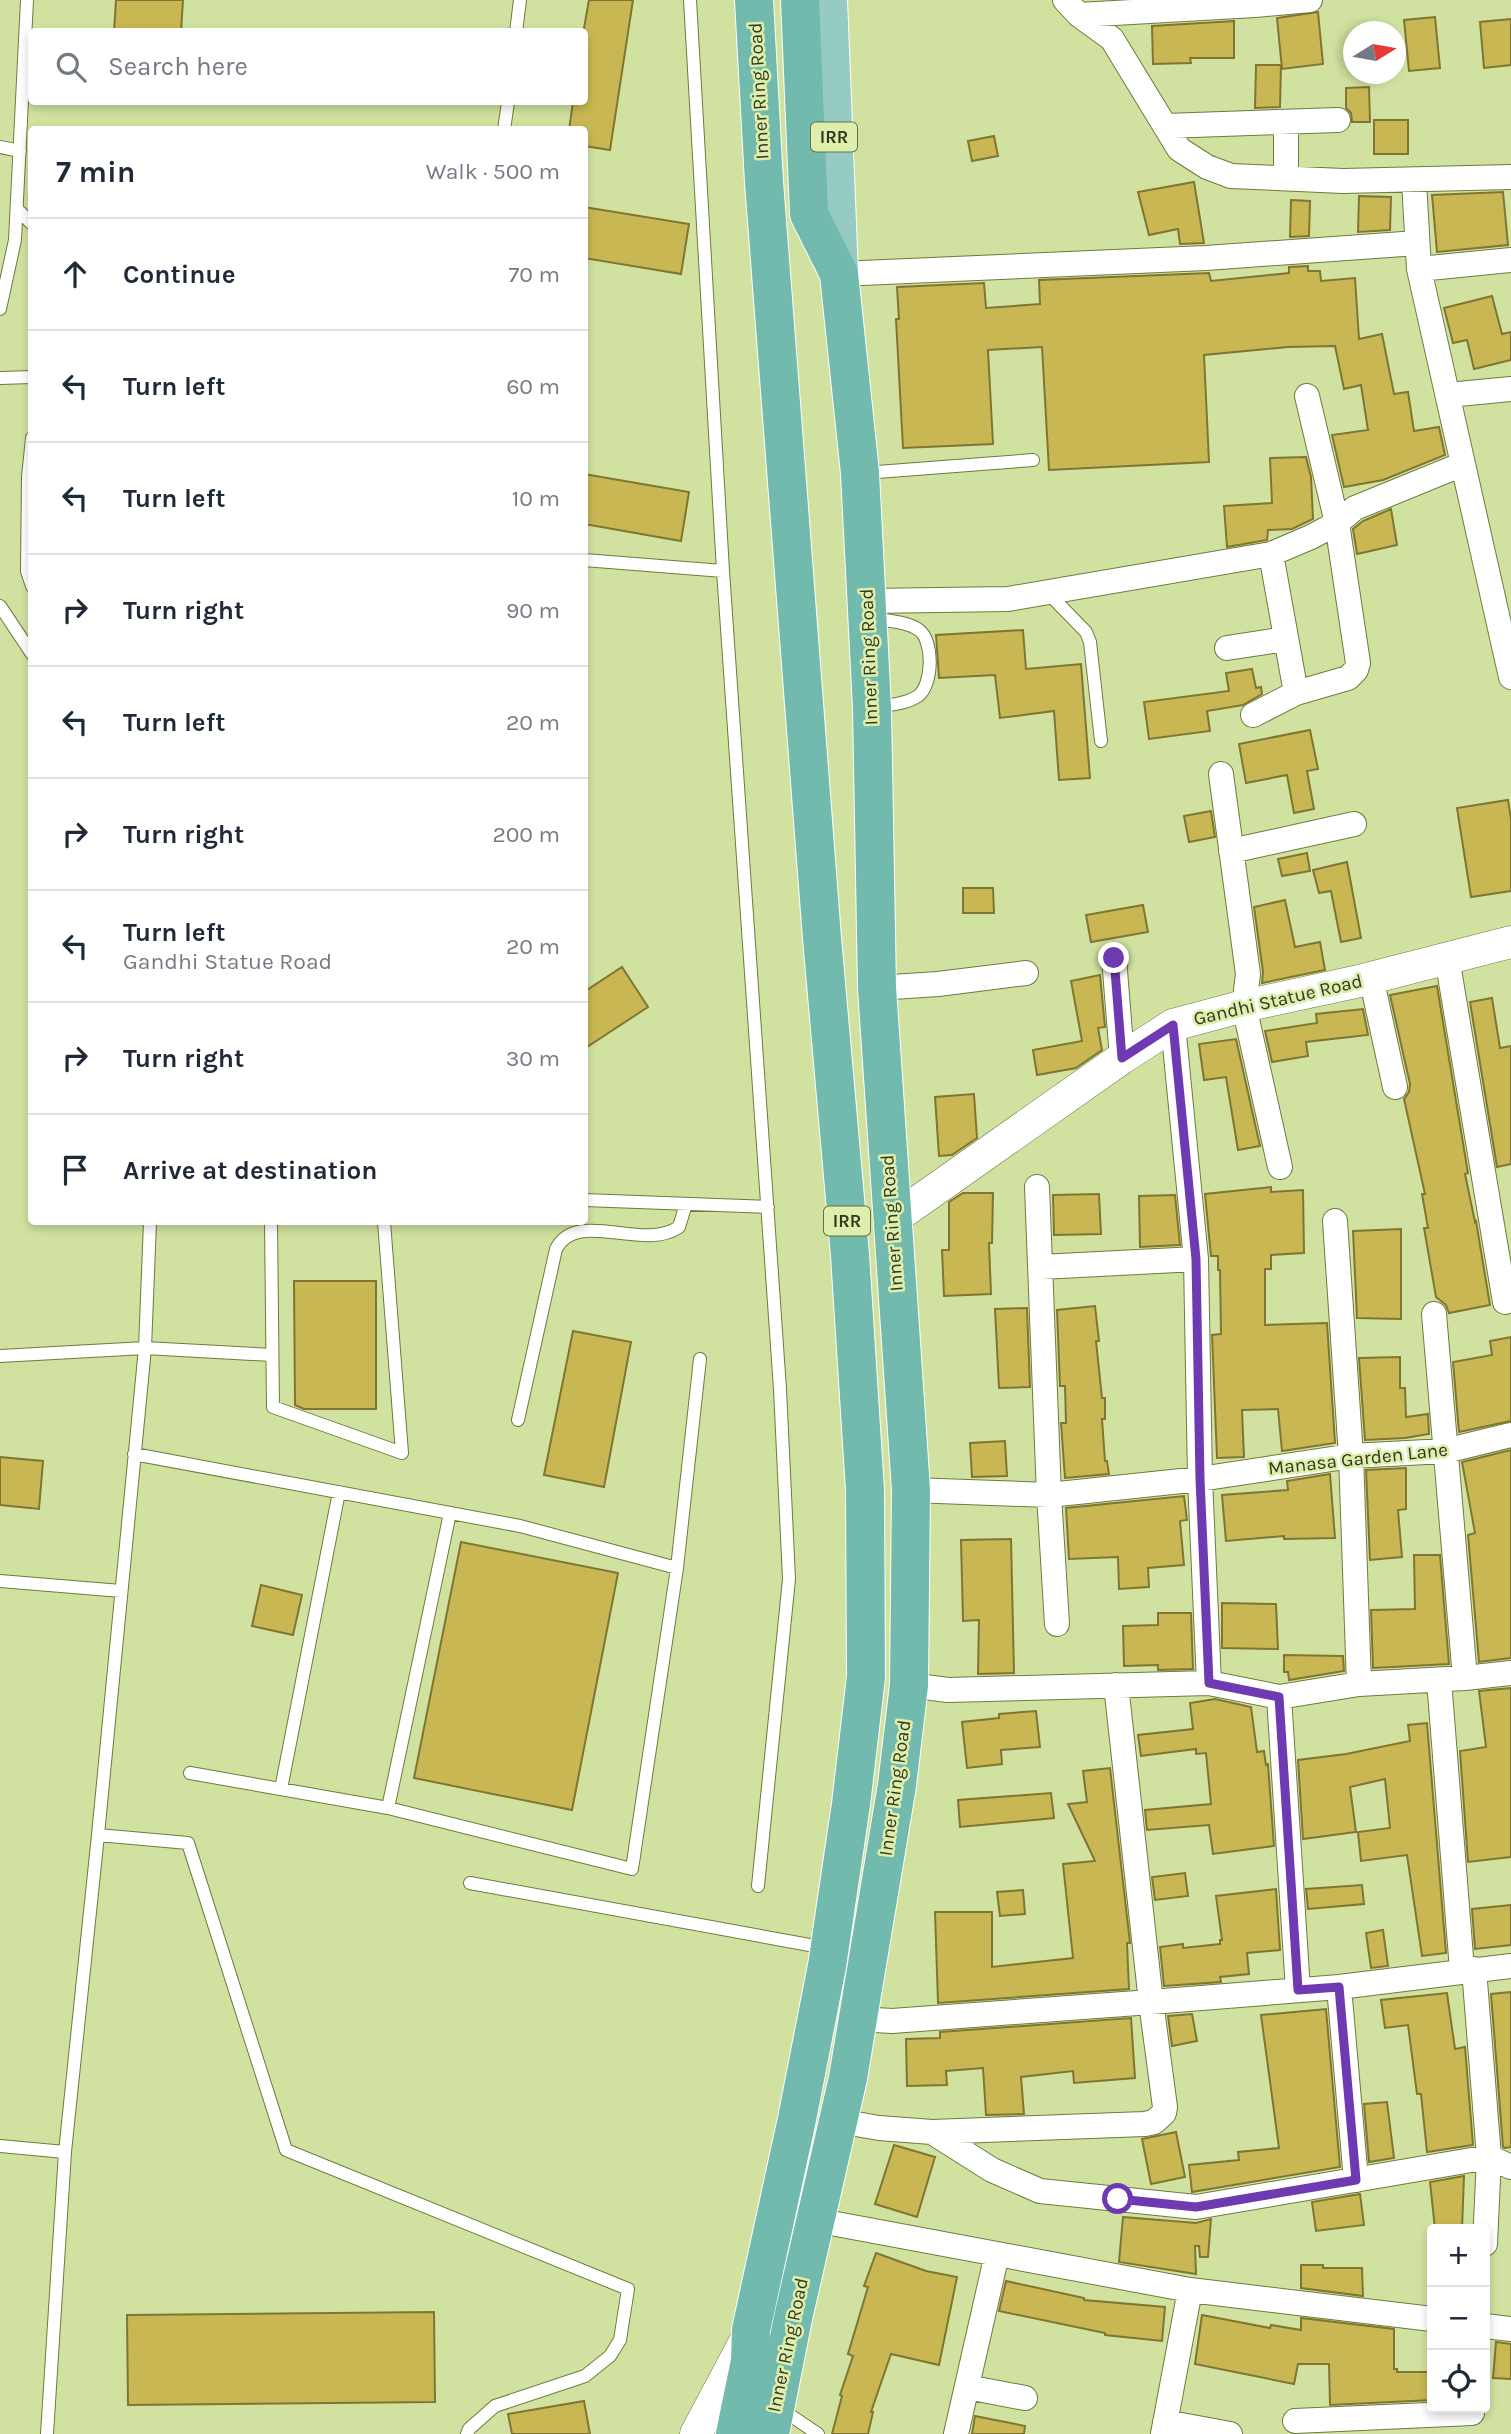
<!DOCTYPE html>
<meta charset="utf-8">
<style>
:root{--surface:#fff;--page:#f6f6f7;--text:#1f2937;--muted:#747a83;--line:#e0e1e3}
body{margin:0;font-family:Karla,sans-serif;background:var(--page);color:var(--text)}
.controls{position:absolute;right:21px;bottom:21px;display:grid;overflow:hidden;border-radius:7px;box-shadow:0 4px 10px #0003}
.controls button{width:63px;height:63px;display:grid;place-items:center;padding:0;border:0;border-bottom:2px solid var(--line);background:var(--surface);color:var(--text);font:35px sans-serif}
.compass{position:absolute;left:1343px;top:21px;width:63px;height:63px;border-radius:50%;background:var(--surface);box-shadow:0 4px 10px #0003;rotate:79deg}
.stop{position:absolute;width:21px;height:21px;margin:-16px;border:5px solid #6f3ab1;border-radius:50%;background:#fff}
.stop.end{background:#6f3ab1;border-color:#fff;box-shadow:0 2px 7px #0008}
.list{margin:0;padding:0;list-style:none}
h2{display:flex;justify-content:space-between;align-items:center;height:91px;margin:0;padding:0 28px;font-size:30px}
h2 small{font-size:23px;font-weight:400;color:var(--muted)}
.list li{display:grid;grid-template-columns:46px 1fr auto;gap:21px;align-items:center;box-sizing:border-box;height:112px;padding:0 28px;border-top:2px solid var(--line)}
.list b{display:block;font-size:26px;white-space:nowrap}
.list p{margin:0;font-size:23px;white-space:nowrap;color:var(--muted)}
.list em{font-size:23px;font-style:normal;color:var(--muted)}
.icon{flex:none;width:38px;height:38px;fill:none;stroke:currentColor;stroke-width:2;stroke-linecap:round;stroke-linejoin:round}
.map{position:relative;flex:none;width:1511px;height:2434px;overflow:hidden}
.search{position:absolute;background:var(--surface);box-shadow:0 4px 10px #0003;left:28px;top:28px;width:560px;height:77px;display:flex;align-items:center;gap:18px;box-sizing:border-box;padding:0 24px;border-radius:7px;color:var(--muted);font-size:26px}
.panel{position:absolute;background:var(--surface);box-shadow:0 4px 10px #0003;left:28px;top:126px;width:560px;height:1099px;border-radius:7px}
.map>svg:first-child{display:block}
.building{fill:#c8b752;stroke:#807533;stroke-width:2}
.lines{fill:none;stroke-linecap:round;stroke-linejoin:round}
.service-casing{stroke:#6d7b3d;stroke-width:14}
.minor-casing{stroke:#6d7b3d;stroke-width:26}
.tertiary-casing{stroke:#6d7b3d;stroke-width:33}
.primary-casing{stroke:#fff;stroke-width:40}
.trunk-casing{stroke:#fff;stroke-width:40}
.service{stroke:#fff;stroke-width:12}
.minor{stroke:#fff;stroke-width:24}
.tertiary{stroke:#fff;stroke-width:32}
.primary{stroke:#95cbc2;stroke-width:38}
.trunk{stroke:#72baae;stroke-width:38}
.route{stroke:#6f3ab1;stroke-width:9}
.labels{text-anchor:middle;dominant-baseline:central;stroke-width:5;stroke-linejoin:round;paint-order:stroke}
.shield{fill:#deefad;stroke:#656f49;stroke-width:2}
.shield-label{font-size:18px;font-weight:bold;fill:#31381e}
.street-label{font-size:19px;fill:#31381e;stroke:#deefad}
</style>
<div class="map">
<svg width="1511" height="2434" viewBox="0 0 1511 2434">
<rect width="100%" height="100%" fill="#d1e2a0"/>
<path class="building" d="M116,0H183L181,32H114Z
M589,0H633L610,150L584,146V130H569L573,102H584V28Z
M1318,12L1323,64L1282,69L1277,18Z
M1435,17L1440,68L1409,71L1404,20Z
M1511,19V65L1484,68L1480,22Z
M1234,21V58H1190L1191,63L1153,64L1152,26Z
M1256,65H1281L1280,107L1255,108Z
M1369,87L1370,122H1352L1351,113L1346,108V88Z
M1374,120H1408V154H1374Z
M994,136L998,156L972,161L968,141Z
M1194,182L1204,243L1180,244L1178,229L1149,235L1138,192Z
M1503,192L1508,245L1437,252L1432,195Z
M1359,196L1391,197L1390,230L1358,232Z
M1291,200L1310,201L1309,236L1290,237Z
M584,207L689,224L681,274L584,258Z
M1308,266V271H1320L1321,281L1355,278L1359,339L1382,334L1394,394L1408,392L1414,431L1439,427L1445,455L1383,480L1344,487L1332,435L1368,430L1361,385L1344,389L1335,346L1288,347L1204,355L1209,462L1049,470L1042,347L988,350L993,444L903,448L896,319H899L897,287L984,283L986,308L1040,304L1039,280L1209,273L1211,281L1289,273V267Z
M1492,296L1502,334L1511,332V360L1474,369L1467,340L1453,343L1444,308Z
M1306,457L1311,477L1313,519L1292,529L1268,530L1267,540L1227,547L1224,506L1272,503L1270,458Z
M584,474L689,492L681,541L584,524Z
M1391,509L1397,545L1357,554L1353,529L1363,521Z
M1023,630L1026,669L1081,664L1090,778L1059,780L1054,711L1000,718L995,675L939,678L936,635Z
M1252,669L1256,688L1261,687L1262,694L1243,705L1207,711L1210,731L1149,739L1144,702L1229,691L1226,673Z
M1310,730L1318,769L1307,771L1314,809L1294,813L1287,775L1246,783L1239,744Z
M1508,800L1511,819V891L1471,897L1457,808Z
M1211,811L1215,837L1189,842L1184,816Z
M1307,853L1310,871L1282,876L1278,859Z
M1347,862L1361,938L1341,942L1331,891L1319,893L1313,870Z
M963,888H993L994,913H963Z
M1285,900L1295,947L1320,942L1325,970L1262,983L1263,972L1254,907Z
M1143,905L1148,932L1091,942L1086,915Z
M622,967L648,1007L584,1049V992Z
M1100,975L1105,1027L1098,1028L1102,1050L1076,1068L1037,1075L1033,1050L1082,1041L1071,981Z
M1437,986L1468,1173L1465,1174L1475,1222L1476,1221L1490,1305L1449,1313L1446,1305L1436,1297L1424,1228H1428L1422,1194H1425L1404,1099L1409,1092L1410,1084L1390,995Z
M1492,998L1500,1048L1511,1046V1164L1497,1167L1470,1002Z
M1363,1009L1368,1035L1306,1042L1308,1056L1272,1062L1265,1031L1317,1023L1316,1014Z
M1236,1039L1260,1146L1238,1150L1226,1077L1204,1080L1199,1044Z
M974,1094L977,1138L952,1155L939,1156L935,1097Z
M1271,1187V1192L1303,1190L1304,1253L1271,1255V1269H1265V1325L1327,1323L1335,1443L1282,1451L1278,1409L1242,1410L1244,1457L1217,1458L1212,1335L1221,1334L1220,1270H1218V1256H1211L1205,1194Z
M963,1193H993L992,1243H989L991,1294L944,1296L942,1250H949V1202Z
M1099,1194L1101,1234L1054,1235L1053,1195Z
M1175,1195L1180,1245L1140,1247L1139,1196Z
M1401,1229V1319L1357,1318L1353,1231Z
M294,1281H376V1409H304L295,1405Z
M1095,1306L1099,1341H1096L1102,1398H1105V1419H1102L1105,1461H1107L1109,1474L1065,1478L1061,1423H1066L1065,1386H1060L1057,1310Z
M1027,1308L1030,1387L999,1388L995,1309Z
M573,1331L631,1342L604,1487L544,1475Z
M1511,1337V1421L1459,1432L1453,1362L1492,1355L1490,1341Z
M1400,1357V1388H1405L1406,1417L1428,1414L1429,1434L1405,1438L1365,1440L1359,1358Z
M1005,1441L1007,1476L972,1477L970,1443Z
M1511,1450V1658L1479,1662L1468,1535L1475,1533L1462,1462Z
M0,1457L43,1461L39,1509L0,1505Z
M1406,1468V1509L1398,1510L1402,1557L1370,1560L1366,1470Z
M1330,1474L1335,1538L1284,1539V1536L1226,1541L1222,1495L1288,1490L1287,1481Z
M1184,1496L1187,1520L1180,1521L1184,1565L1148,1568L1149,1587L1119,1589L1118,1557L1069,1559L1066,1508Z
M1011,1539L1014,1673L978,1674L979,1620L963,1621L961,1540Z
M461,1542L618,1573L572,1810L414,1778Z
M1414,1555H1440L1449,1664L1373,1668L1371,1610L1415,1609Z
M261,1585L302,1595L293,1635L252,1626Z
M1222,1603L1276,1604L1278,1649L1222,1648Z
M1158,1613H1191L1193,1669L1158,1670V1665L1124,1666L1123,1626L1158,1625Z
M1284,1655L1343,1656L1344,1671L1289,1680L1288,1672H1284Z
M1511,1688V1857L1468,1862L1460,1751L1486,1747L1479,1691Z
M1215,1699L1251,1707L1257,1752L1264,1751L1266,1765L1268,1764L1274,1846L1213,1854L1209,1825L1147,1830L1145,1810L1211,1804L1206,1753L1196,1754V1749L1141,1756L1138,1735L1193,1729L1190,1703Z
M1036,1711L1040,1747L1001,1750L1002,1764L967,1768L962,1722L999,1718V1714Z
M1427,1723L1446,1953L1422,1956L1407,1855L1361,1861L1358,1832L1390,1828L1385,1779L1350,1787L1356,1832L1303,1839L1298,1760L1346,1754L1410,1741L1408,1725Z
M1110,1768L1130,1943H1127L1129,1989L938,2003L935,1912H992V1967L1073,1958L1063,1864L1095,1861L1068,1804L1087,1802L1083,1771Z
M1051,1793L1054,1818L960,1827L958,1800Z
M1185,1873L1188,1896L1155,1900L1152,1877Z
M1362,1885L1364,1904L1308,1909L1306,1889Z
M1276,1889L1280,1950L1247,1953L1249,1974L1220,1977L1221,1982L1164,1986L1160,1947L1183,1944V1948L1220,1944V1940H1222L1216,1896Z
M1023,1890L1025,1914L1000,1916L997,1892Z
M1511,1905V1945L1475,1949L1472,1909Z
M1383,1930L1388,1966L1371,1968L1366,1933Z
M1511,1992V2147L1505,2148L1503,2147L1491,1994Z
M1447,1993L1455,2049L1465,2047L1473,2145L1427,2152L1421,2094H1417L1408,2025L1385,2028L1381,2000Z
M1326,2009L1340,2167L1192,2192L1189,2165L1239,2160L1238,2152L1279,2148L1261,2015Z
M1192,2014L1197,2041L1172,2046L1168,2016Z
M1131,2018L1135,2078L1074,2083L1073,2071L1021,2077L1024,2114L986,2115L983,2068L946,2071L947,2085L907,2086L906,2039L940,2038V2032Z
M1387,2102L1394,2158L1369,2162L1364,2104Z
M1176,2132L1185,2177L1151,2184L1142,2139Z
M894,2145L935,2157L917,2217L875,2204Z
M1464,2176L1462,2229H1435L1430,2182Z
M1360,2194L1364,2225L1316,2231L1312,2202Z
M1123,2217L1196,2223L1211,2219L1208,2257H1200L1199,2246H1195L1196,2274L1119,2262Z
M876,2253L926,2271L957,2277L939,2365L891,2354L871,2412H873L868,2434H832L842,2396L840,2395L853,2356L848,2354L868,2287L864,2286Z
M1301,2265H1323V2268H1362L1363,2296L1301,2288Z
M1006,2281L1084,2298V2300L1165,2307L1162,2341L1105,2335V2333L999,2311Z
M434,2312L435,2402L128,2405L127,2315Z
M1202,2315L1270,2328L1271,2325L1301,2330V2318L1394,2329V2369H1397V2372H1432V2400L1330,2405L1329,2364H1298L1294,2384L1195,2364Z
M1496,2342L1511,2344V2379L1493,2378Z
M584,2401L590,2434H512L508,2414Z
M975,2416L1025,2426L1024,2434H972Z"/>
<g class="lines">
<g class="service-casing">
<path id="service" d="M690,0L723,571L780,1389L789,1579L758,1886
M516,32L520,0
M504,130L508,102
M0,147L20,151
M17,209L32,224
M0,309L15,240L27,0
M0,378L32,377
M32,438L28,477L27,571L32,586
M864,473L1033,460
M584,560L723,571
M1048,593L1086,632L1090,642L1101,741
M0,606L32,654
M871,618C886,621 906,621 919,630C934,641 933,685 918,696C906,704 889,705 875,707
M584,1200L768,1207
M150,1222L145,1348L98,1835L188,1843L286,2150L628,2289L620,2340L610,2356L585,2376L495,2406L469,2429L467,2434
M271,1222L273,1407L402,1453L384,1222
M0,1356L145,1348L272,1355
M518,1420L556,1249C577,1208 643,1252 679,1227L686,1204
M134,1454L520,1526L677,1568L700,1359
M0,1581L121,1591
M190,1773L388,1808L632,1869L677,1568
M281,1789L339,1492
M388,1808L450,1513
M470,1883L826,1948
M0,2146L65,2152
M781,2409L818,2434
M47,2434L65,2152L98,1835"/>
</g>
<g class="minor-casing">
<path id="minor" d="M1065,0L1079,15L1112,39L1179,149L1207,167L1231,176L1343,181L1511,177
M1255,0V5L1310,0
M1079,15L1255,5
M1286,122V178
M1165,126L1338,120
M1414,181L1419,269L1511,677
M1419,269L1511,260
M839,274L1206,258L1417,243
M1448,395L1511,389
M1271,554L1296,693
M868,601L1008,599L1271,554L1311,537L1337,523L1355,508L1463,464
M1227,648L1286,639
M1253,715L1296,693L1348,678L1356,670L1358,663L1337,523L1307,396
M1221,774L1248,974L1244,1006L1280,1167
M1231,851L1354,824
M1114,958L1122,1058
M1447,958L1505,1302
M1371,977L1395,1087
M877,988L938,984L1026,973
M1173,1025L1196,1259L1200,1479L1209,1683
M1037,1187L1049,1495L1057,1624
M1335,1221L1351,1456L1359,1684L1465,1678L1511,1673
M1041,1267L1196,1259
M1434,1314L1465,1678
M911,1490L1049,1495L1200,1479L1351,1456L1445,1451L1511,1435
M1439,1680L1462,1970
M909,1685L948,1690L1209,1683L1279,1697L1359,1684
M1116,1685L1151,2002L1339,1987L1511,1966
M1279,1697L1298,1990
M1474,1969L1489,2157L1485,2244
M1339,1987L1356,2180
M858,2019L892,2021L1151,2002L1165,2107L1164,2113L1154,2122L1145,2124L932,2132
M839,2121L879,2128L932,2132L992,2170L1040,2191L1196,2207L1489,2157L1511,2167
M815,2220L1190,2290L1432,2319
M1485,2326L1511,2329
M967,2387L1025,2398
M1295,2421L1472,2413
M1165,2422L1230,2434
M956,2434L997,2254
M1163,2434L1190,2290"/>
</g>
<g class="tertiary-casing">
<path id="tertiary" d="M892,1220L1122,1058L1173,1025L1244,1006L1355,982L1511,942
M696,2434L747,2338"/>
</g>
<g class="primary-casing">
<path id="primary" d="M828,0L839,274"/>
</g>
<g class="trunk-casing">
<path id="trunk" d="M735,2434L750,2361L751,2330L797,2119L827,1966L851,1804L866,1677L865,1490L850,1255L822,938L764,182L754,0
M770,2434L793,2318L848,2078L897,1785L909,1685L911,1490L877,988L872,708L860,473L839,274L809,214L800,0"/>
</g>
<use href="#service" class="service"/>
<use href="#minor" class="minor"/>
<use href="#tertiary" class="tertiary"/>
<use href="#primary" class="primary"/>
<use href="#trunk" class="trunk"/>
</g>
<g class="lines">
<path class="route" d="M1114,958L1122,1058L1173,1025L1196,1259L1200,1479L1209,1683L1279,1697L1298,1990L1339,1987L1356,2180L1196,2207L1118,2199"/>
</g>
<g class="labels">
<g class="shield">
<rect x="811" y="122.5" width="46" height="29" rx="5"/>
<rect x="824" y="1206.5" width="46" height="29" rx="5"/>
</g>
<g class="shield-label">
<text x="834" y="137">IRR</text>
<text x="847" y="1221">IRR</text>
</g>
<g class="street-label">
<text transform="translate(759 91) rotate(-93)">Inner Ring Road</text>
<text transform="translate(869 657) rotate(-92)">Inner Ring Road</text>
<text transform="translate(1278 1000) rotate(-13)">Gandhi Statue Road</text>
<text transform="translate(892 1223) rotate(-94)">Inner Ring Road</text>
<text transform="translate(1358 1459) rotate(-6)">Manasa Garden Lane</text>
<text transform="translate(895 1788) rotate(-82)">Inner Ring Road</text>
<text transform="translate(788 2345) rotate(-78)">Inner Ring Road</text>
</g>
</g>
</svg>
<div class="controls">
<button>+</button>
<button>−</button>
<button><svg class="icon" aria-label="locate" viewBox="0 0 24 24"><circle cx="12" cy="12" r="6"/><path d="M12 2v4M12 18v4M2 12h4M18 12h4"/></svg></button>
</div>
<svg class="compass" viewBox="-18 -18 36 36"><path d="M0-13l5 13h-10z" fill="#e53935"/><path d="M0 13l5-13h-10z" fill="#747a83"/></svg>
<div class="stop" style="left:1118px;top:2199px"></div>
<div class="stop end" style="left:1114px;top:958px"></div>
<div class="search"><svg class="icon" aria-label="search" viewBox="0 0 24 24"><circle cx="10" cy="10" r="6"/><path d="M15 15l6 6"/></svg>Search here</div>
<section class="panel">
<h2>7 min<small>Walk · 500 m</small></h2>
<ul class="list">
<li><svg class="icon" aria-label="ahead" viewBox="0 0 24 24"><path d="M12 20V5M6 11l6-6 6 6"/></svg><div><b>Continue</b></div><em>70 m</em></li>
<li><svg class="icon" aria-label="left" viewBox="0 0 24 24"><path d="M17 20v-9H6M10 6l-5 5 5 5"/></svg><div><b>Turn left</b></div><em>60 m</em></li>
<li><svg class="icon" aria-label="left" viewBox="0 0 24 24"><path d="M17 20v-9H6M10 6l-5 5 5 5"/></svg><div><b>Turn left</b></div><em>10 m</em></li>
<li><svg class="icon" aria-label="right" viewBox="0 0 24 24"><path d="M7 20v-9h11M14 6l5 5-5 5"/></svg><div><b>Turn right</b></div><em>90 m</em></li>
<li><svg class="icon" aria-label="left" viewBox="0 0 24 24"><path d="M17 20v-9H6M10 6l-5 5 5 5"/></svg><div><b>Turn left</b></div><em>20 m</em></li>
<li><svg class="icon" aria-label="right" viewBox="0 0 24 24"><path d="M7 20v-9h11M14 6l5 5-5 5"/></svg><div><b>Turn right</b></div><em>200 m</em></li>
<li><svg class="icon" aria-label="left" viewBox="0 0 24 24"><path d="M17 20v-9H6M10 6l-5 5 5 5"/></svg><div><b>Turn left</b><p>Gandhi Statue Road</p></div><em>20 m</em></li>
<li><svg class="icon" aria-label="right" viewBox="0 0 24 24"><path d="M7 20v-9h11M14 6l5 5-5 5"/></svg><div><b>Turn right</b></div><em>30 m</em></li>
<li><svg class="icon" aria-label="arrive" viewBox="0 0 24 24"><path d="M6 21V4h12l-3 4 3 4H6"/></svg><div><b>Arrive at destination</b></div></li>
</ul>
</section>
</div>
